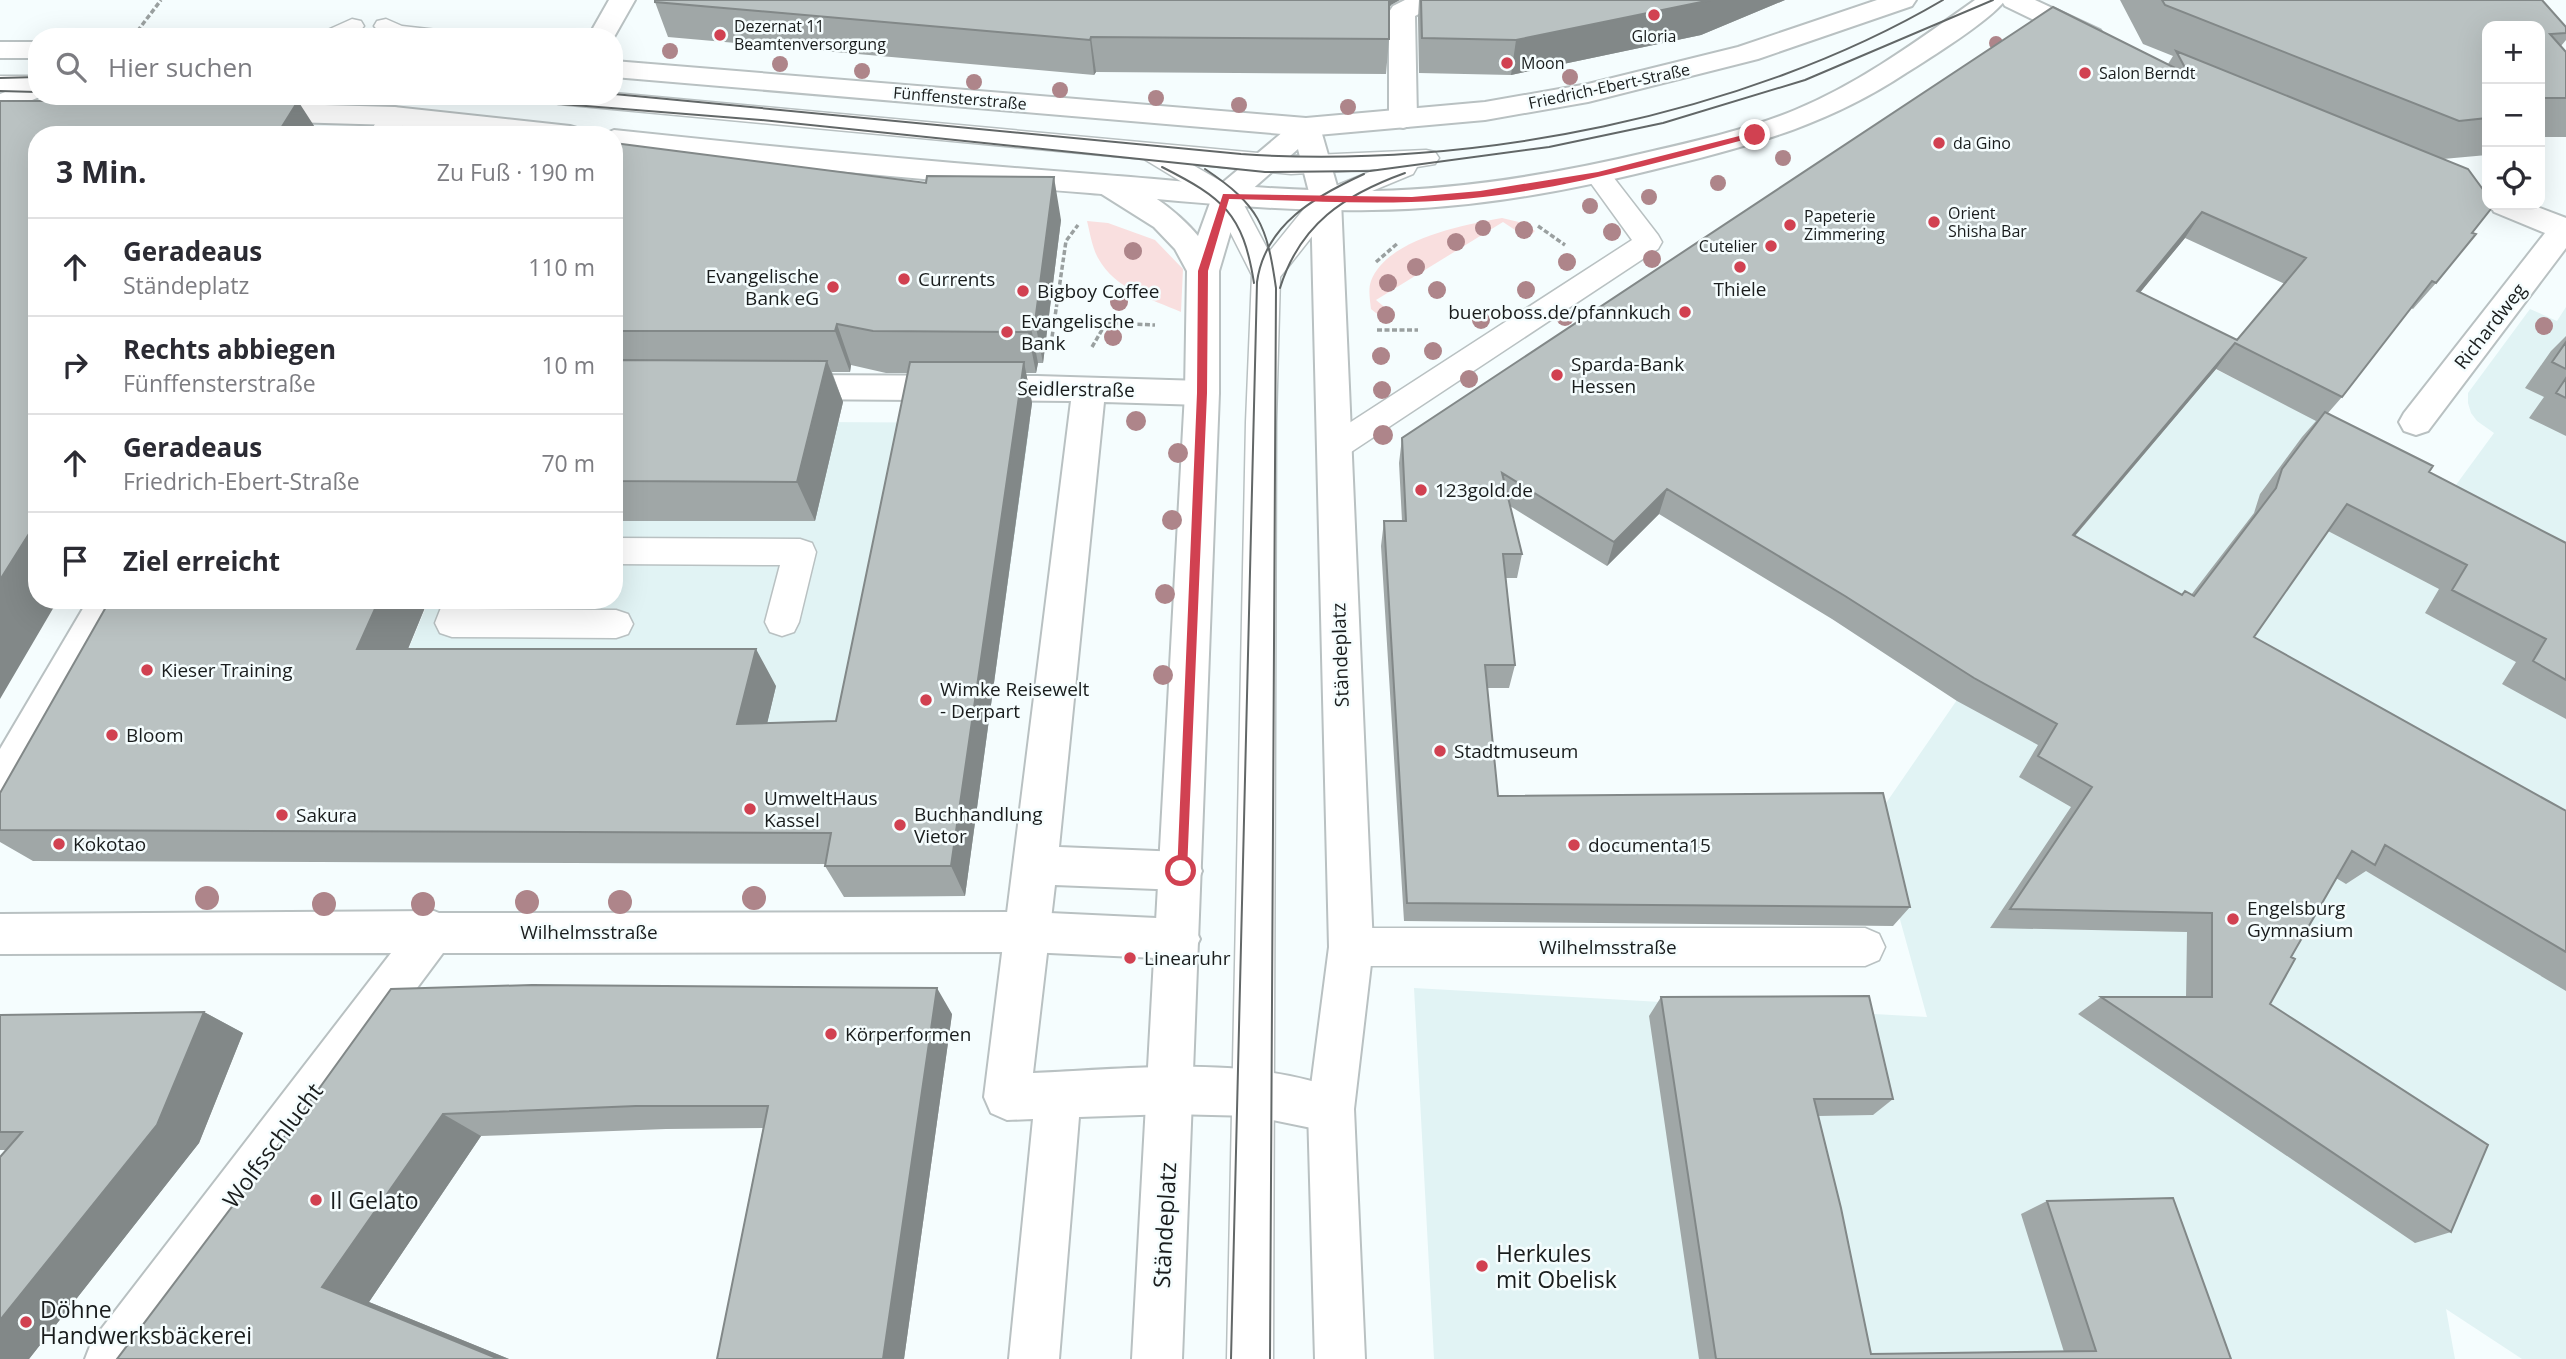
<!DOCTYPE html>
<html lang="de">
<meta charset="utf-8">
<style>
:root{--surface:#fff;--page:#f2f2f3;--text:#2b2b33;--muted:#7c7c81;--line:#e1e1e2}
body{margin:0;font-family:"Open Sans",sans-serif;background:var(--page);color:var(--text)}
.controls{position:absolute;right:21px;top:21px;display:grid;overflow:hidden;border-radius:14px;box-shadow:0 7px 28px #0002}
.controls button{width:63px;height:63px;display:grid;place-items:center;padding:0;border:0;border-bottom:2px solid var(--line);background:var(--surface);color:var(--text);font:35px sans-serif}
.stop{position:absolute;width:21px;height:21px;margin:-16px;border:5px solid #d14151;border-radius:50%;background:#fff}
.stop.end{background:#d14151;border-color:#fff;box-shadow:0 2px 7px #0008}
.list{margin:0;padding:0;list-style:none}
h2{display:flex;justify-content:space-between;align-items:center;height:91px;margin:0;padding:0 28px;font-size:30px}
h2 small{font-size:23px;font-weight:400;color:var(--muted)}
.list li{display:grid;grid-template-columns:46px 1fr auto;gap:21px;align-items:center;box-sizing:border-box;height:98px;padding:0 28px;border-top:2px solid var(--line)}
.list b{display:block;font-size:26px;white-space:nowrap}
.list p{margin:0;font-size:23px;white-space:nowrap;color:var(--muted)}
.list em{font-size:23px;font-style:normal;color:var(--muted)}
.icon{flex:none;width:38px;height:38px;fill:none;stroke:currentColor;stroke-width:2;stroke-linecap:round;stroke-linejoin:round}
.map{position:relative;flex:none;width:2566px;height:1359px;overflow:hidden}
.search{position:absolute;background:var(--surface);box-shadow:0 7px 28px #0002;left:28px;top:28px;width:595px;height:77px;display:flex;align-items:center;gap:18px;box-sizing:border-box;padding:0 24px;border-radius:28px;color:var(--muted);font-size:26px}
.panel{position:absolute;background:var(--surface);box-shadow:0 7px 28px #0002;left:28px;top:126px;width:595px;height:483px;border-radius:28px}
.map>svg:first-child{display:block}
.built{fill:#e1f3f4}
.green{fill:#f9dfdf}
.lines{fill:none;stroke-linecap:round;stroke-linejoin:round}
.service-casing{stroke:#b9c1c2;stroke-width:3}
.pedestrian-casing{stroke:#b9c1c2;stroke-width:4}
.minor-casing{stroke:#b9c1c2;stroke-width:4}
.tertiary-casing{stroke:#b9c1c2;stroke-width:4}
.secondary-casing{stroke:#b9c1c2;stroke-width:4}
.path{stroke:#9aa0a0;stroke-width:3.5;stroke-dasharray:5 2.5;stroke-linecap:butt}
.service{fill:#fff;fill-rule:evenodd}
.pedestrian{fill:#fff;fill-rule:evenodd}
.minor{fill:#fff;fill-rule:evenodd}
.tertiary{fill:#fff;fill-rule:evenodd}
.secondary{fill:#fff;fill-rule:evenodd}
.tram{stroke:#626767;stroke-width:2}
.tree{fill:#ae858a}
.wall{fill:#a0a7a7;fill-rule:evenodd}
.shaded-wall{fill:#828888}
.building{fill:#bac2c2;stroke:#828888;stroke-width:2;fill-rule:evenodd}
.route{fill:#d14151}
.poi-dot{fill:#d14151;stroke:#f5fdfe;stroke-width:2.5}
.labels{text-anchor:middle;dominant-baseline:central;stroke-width:5;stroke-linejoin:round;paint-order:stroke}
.far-poi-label{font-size:16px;fill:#191c1c;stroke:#f5fdfe;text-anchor:start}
.far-street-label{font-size:16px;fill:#191c1c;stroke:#f5fdfe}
.poi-label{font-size:19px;fill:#191c1c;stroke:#f5fdfe;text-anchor:start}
.street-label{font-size:19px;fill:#191c1c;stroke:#f5fdfe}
.near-street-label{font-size:23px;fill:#191c1c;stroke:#f5fdfe}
.near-poi-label{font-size:23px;fill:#191c1c;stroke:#f5fdfe;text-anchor:start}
</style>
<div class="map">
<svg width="2566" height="1359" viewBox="0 0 2566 1359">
<rect width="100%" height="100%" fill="#f5fdfe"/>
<path class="built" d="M2566,307V1359H2522L2446,1309L2455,1359H1434L1414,988L1927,1017L1873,822L2054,559L2215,369L2453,489L2494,433L2477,421L2471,413L2468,403V393L2530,309L2557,321Z
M614,421L1030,423L965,896L844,897L849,864L319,862L429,600H614Z"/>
<path class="green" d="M1502,218L1523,223L1535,231L1527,238L1503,222L1376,300L1395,316L1386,321L1371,309C1370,300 1368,289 1371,281C1387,239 1463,225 1502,218Z
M1087,221L1108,223L1155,240L1183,269L1181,312C1151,299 1115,289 1098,258C1092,247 1090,233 1087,221Z"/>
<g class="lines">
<g class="service-casing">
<path id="service" d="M352,19L361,21L364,26C354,41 336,37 320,37L323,32Z
M386,19L402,26L455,32L458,37H384L374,26L377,21Z
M0,76H37V92H0Z
M614,93L1291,156L1426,150L1435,152L1439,158L1435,164L1417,167L1413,174L1336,206L1280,277L1276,422L1273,1359H1227L1246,422L1252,275L1215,202L1144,159L559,104L550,102L546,96H614ZM1191,164L1291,174L1377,169L1316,194L1269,252L1236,190Z
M1598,166L1607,169L1658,235L1662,242L1658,249L1345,456L1334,460L1323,456L1318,448L1323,440L1632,240L1585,175L1589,169Z
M614,538L800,539L812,543L816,552L799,622L794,632L782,636L770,632L765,622L780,565L614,564Z
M444,600H478L474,609L616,610L628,614L633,624L628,634L616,638L452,637L440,633L435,623Z
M1351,928H1865L1879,934L1885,947L1879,960L1865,966H1351L1337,960L1331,947L1337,934Z"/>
</g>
<g class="pedestrian-casing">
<path id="pedestrian" d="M88,600H126L14,799L0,804V749Z
M434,911L439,913L1028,912L1178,919L1193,925L1200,939L1193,953L1178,959L1028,952L443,953L141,1359H85L92,1341L391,953L0,954V914Z"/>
</g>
<g class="minor-casing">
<path id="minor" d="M609,0H635L614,37H588Z
M1405,0H1438L1434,6L1415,16L1417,119L1413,125L1403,128L1393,125L1389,119V12L1393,6Z
M2001,0H2035L2100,30L2104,36L2100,42L2090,44L2080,42L2005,6Z
M37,80V96H42L0,113V94Z
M394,107L404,110L408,116L397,135H368L384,110Z
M2490,205H2532L2566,218V248L2428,431L2416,435L2404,431L2399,422L2404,413L2545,233L2494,212Z
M784,375L1037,376L1202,381L1214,384L1219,393L1214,402L1202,405L1104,402L1059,847L1181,852L1196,857L1202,871L1196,885L1181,890L1055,885L1033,1073C1132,1069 1254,1054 1347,1093L1354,1109L1347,1125L1331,1132L1253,1116L1170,1114L1079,1117L1059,1359H1009L1033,1119L1007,1120L991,1113L984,1097L1071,401L784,399L772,396L767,387L772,378Z"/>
</g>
<g class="tertiary-casing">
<path id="tertiary" d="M1306,118L1316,121L1320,127L1341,200L1373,947L1354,1109L1365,1359H1315L1308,1109L1329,947L1311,200L1298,149L1240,200L1219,271V393L1182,1359H1132L1185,393L1187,271L1175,249L1154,227L1100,193L1096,186L1100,179C1129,172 1181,214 1198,236L1215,189L1296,121Z"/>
</g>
<g class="secondary-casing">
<path id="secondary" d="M1877,0H1916L1912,6L1758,59L1588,102L1485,120L1306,136L614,77V61L1306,118L1485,102L1588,84L1738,47Z
M1975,0H2005C1991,20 1930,58 1906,73C1832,122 1758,144 1672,165C1574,190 1474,209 1372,210C1278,212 1184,201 1090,193C931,181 773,165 614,148V135H602L614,130C773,147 932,162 1092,174C1186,181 1279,192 1374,191C1468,189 1561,173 1653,151C1700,140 1749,129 1795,110C1860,83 1917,41 1975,0Z
M0,42H37V58H0Z
M255,103L394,107L570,126L580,129L584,135H485L394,125L255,121L245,118L241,112L245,106Z"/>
</g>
<path class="path" d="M133,37L161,0
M1538,226L1565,245
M1376,262L1398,243
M1055,321L1155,325
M1377,330H1418
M1051,344L1066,241L1078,225
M1092,347L1106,323"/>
<use href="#service" class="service"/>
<use href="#pedestrian" class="pedestrian"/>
<use href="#minor" class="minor"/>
<use href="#tertiary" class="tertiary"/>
<use href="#secondary" class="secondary"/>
<path class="tram" d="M0,78L37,77
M0,91L37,92
M614,94L1241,154C1468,170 1746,116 1943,0
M462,96L761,120L1265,172L1370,171L1549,147L1663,123L1805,80L1993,0
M1162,167C1223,198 1243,213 1254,283
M1205,169C1259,205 1267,225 1276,288L1270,1359
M1280,288C1300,224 1344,195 1405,173
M1231,1359L1257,282C1265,224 1316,196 1364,174"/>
</g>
<g class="tree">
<circle cx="1996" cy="43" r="7"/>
<circle cx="670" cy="51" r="8"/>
<circle cx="780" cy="64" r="8"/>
<circle cx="862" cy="71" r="8"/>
<circle cx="1570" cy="77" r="8"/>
<circle cx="974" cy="82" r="8"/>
<circle cx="1060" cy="90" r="8"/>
<circle cx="1156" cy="98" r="8"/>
<circle cx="1239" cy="105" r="8"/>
<circle cx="1348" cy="107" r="8"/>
<circle cx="1783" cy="158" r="8"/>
<circle cx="1718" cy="183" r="8"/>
<circle cx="1649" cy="197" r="8"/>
<circle cx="1590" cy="206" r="8"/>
<circle cx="1483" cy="228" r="8"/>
<circle cx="1524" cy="230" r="9"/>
<circle cx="1612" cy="232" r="9"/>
<circle cx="1456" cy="242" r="9"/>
<circle cx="1133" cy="251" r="9"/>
<circle cx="1652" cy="259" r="9"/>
<circle cx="1567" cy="262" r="9"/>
<circle cx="1416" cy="267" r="9"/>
<circle cx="1388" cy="283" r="9"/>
<circle cx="1437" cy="290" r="9"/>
<circle cx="1526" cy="290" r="9"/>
<circle cx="1119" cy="302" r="9"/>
<circle cx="1386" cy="315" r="9"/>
<circle cx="1565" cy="317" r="9"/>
<circle cx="1481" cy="320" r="9"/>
<circle cx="2544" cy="326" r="9"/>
<circle cx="1113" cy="337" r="9"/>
<circle cx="1433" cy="351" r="9"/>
<circle cx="1381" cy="356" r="9"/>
<circle cx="1469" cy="379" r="9"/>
<circle cx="1382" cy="390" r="9"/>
<circle cx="1136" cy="421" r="10"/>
<circle cx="1383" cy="435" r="10"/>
<circle cx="1178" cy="453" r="10"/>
<circle cx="1172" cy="520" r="10"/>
<circle cx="1165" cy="594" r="10"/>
<circle cx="1163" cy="675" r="10"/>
<circle cx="207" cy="898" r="12"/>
<circle cx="754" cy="898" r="12"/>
<circle cx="527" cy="902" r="12"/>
<circle cx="620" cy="902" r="12"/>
<circle cx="324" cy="904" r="12"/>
<circle cx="423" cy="904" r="12"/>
</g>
<path class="wall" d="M1419,0H1785L1701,35L1511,75L1419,73L1418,18Z
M2120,0H2542L2566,27V40L2561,46L2566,52V137H2540V26H2487V155L2443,159L2472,233L2436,283L2413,309L2411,308L2342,397L2328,413L2429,472L2566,543V719L2502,684L2516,662L2425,613L2439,589L2328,531L2254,637L2566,811V991L2366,871L2346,884L2336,878L2291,957L2270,1004L2451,1232L2415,1243L2078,1014L2101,997H2186L2187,932L1990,928L2071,807L2019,777L2038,745L1957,701L1832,619L1659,514L1607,566L1510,506L1522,554L1517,578H1506L1515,665L1509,688H1487L1498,796L1910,907L1893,926L1404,921L1381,546L1384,521H1402L1399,463L1402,438L2168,64L2173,56L2143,44ZM2185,238L2285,284L2237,340L2140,292ZM2216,369L2316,421L2302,437L2260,494L2254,513L2191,595H2182L2075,536Z
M655,2L1391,5L1389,8V39L1386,74L1096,72L1094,75L668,37Z
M614,143L1061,220L1043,363H1038L1036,373H1026L1032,403L965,896L844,897L825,866L826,864L33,861L0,842V793L110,600H428L408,649L776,686L767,723L836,721L908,373H886L851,365L850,372H832L843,402L815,521H614Z
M2566,336V436L2529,418L2544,397L2525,388L2551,351Z
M391,989L952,1014L904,1359H717L763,1128L666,1129L481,1136L369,1302L509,1359H117L271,1155Z
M1661,997L1893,1099L1873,1115L1818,1116L1871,1354L2064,1352L2021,1214L2047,1201L2231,1359H1699L1649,1016Z
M204,1012L243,1033L199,1143L29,1359H0L6,1150H0V1015Z"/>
<path class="shaded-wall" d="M1387,0H1400L1391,5L1386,12Z
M1711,0H1785L1701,35L1511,75L1516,40Z
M1091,37L1096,72L1094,75L1090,40Z
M298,101L320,135L278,133Z
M1054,177L1061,220L1043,363L1035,322Z
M2202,212L2185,238L2120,317L2137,291Z
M1030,322L1038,363L1036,373L1028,332Z
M837,324L851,365L850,372L835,331Z
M2235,343L2216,369L2055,559L2073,535Z
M827,361L843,402L815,521L797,482Z
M1024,362L1032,403L965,896L951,866Z
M1667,489L1659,514L1607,566L1614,542Z
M37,521V600H58L0,699V580Z
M379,600H428L393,685L357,649Z
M756,649L776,686L759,758L737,724Z
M937,988L952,1014L904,1359H883Z
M204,1012L243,1033L199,1143L29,1359H0V1320Z
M443,1114L481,1136L369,1302L509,1359H493L322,1287Z"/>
<path class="building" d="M655,0H1389V39L1091,37L1090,40L655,2Z
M1421,0H1711L1516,40L1422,38Z
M2162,0H2542L2566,27V33L2550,34L2566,52V98H2540V26H2487V118L2459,121L2165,5Z
M2053,7L2189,75L2176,51L2468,169L2487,195V205H2494L2472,233L2476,234L2436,283L2432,281L2342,397L2235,343L2073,535L2182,595L2185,591L2194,596L2276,488L2282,469L2325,412L2433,466L2429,472L2566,543V680L2533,661L2546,639L2452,590L2467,565L2347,504L2254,637L2566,811V952L2385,845L2375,865L2352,851L2291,957L2295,959L2270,1004L2488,1145L2451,1232L2101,997H2212V913L2010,909L2092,787L2038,756L2057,724L1974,678L1845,596L1667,489L1614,542L1502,473L1522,554H1503L1515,665H1485L1498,796L1883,793L1910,907L1407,903L1384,521H1406L1402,438ZM2202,212L2306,258L2237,340L2137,291Z
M0,101H298L278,133L424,135H37V521L0,580Z
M614,143L926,183L927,176L1054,177L1035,322H1030L1028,332L873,331L837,324L835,331H614Z
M2566,342V369L2552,362Z
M614,360L827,361L797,482L614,481Z
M910,362H1024L951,866H825L831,833L0,830V793L110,600H379L357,649H756L737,724L836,721Z
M2566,378V398L2556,393Z
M532,985L937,988L883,1359H717L768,1106H636L443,1114L322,1287L494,1357L493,1359H117L271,1155L391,989Z
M1869,996L1893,1099H1814L1841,1208L1871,1354L2096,1351L2047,1201L2173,1198L2231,1359H1716L1661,997Z
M204,1012L157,1125L0,1320V1157L22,1132H0V1015Z"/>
<path class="route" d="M1755,132L1758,136C1645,166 1529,200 1411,202C1351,204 1290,200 1229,199L1208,271L1207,393L1187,871L1181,877L1177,875L1197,393L1198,271L1223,194L1412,197L1480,191L1598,172Z"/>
<g class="poi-dot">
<circle cx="1654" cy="15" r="7"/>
<circle cx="720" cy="35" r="7"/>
<circle cx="1507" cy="63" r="7"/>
<circle cx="2085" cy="73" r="7"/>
<circle cx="1939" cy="143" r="7"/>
<circle cx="1934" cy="222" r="7"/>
<circle cx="1790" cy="225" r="7"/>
<circle cx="1771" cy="246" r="7"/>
<circle cx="1740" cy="267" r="7"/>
<circle cx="904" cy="279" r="7"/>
<circle cx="833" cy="287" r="7"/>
<circle cx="1023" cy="291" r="7"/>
<circle cx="1685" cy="312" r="7"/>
<circle cx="1007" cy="332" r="7"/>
<circle cx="1557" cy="375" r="7"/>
<circle cx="1421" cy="490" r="7"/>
<circle cx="147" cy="670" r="7"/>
<circle cx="926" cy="700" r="7"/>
<circle cx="112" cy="735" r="7"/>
<circle cx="1440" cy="751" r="7"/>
<circle cx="750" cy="809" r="7"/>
<circle cx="282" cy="815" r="7"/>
<circle cx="900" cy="825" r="7"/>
<circle cx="59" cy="844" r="7"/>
<circle cx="1574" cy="845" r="7"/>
<circle cx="2233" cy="919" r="7"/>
<circle cx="1130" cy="958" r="7"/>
<circle cx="831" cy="1034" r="7"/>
<circle cx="316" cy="1200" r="7"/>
<circle cx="1482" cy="1266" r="7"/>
<circle cx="26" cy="1322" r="7"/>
</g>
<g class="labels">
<g class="far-poi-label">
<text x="734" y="26">Dezernat 11<tspan x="734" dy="18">Beamtenversorgung</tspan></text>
<text x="1654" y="36" text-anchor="middle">Gloria</text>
<text x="1521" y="63">Moon</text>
<text x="2099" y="73">Salon Berndt</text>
<text x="1953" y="143">da Gino</text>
<text x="1948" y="213">Orient<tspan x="1948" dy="18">Shisha Bar</tspan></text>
<text x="1804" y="216">Papeterie<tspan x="1804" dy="18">Zimmering</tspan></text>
<text x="1757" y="246" text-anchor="end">Cutelier</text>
</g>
<g class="far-street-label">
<text transform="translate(1609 86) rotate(-12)">Friedrich-Ebert-Straße</text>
<text transform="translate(960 98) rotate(5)">Fünffensterstraße</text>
</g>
<g class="poi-label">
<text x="819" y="276" text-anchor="end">Evangelische<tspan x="819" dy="22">Bank eG</tspan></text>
<text x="918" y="279">Currents</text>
<text x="1740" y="289" text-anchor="middle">Thiele</text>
<text x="1037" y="291">Bigboy Coffee</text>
<text x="1671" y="312" text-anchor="end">bueroboss.de/pfannkuch</text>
<text x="1021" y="321">Evangelische<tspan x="1021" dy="22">Bank</tspan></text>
<text x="1571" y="364">Sparda-Bank<tspan x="1571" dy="22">Hessen</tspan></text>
<text x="1435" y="490">123gold.de</text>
<text x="161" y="670">Kieser Training</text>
<text x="940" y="689">Wimke Reisewelt<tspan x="940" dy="22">- Derpart</tspan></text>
<text x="126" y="735">Bloom</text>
<text x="1454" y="751">Stadtmuseum</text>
<text x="764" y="798">UmweltHaus<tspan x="764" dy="22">Kassel</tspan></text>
<text x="914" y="814">Buchhandlung<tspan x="914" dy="22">Vietor</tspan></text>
<text x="296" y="815">Sakura</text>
<text x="73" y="844">Kokotao</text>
<text x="1588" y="845">documenta15</text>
<text x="2247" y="908">Engelsburg<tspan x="2247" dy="22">Gymnasium</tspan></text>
<text x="1144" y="958">Linearuhr</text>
<text x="845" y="1034">Körperformen</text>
</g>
<g class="street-label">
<text transform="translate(2490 326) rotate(-52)">Richardweg</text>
<text transform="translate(1076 389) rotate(1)">Seidlerstraße</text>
<text transform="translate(1340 655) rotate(-92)">Ständeplatz</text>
<text x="589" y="932">Wilhelmsstraße</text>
<text x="1608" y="947">Wilhelmsstraße</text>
</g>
<g class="near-street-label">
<text transform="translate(272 1145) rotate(-53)">Wolfsschlucht</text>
<text transform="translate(1164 1225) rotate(-87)">Ständeplatz</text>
</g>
<g class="near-poi-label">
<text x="330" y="1200">Il Gelato</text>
<text x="1496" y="1253">Herkules<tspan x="1496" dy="26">mit Obelisk</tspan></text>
<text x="40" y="1309">Döhne<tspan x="40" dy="26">Handwerksbäckerei</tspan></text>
</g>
</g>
</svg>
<div class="controls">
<button>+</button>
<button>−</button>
<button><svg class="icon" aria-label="locate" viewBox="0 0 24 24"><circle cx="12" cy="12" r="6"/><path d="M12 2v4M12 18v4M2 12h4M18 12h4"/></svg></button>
</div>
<div class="stop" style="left:1181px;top:871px"></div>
<div class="stop end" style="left:1755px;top:135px"></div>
<div class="search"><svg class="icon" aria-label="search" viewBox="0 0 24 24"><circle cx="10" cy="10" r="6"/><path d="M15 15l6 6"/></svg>Hier suchen</div>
<section class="panel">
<h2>3 Min.<small>Zu Fuß · 190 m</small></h2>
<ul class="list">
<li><svg class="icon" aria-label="ahead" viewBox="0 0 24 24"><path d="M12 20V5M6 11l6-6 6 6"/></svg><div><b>Geradeaus</b><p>Ständeplatz</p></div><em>110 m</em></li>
<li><svg class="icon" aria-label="right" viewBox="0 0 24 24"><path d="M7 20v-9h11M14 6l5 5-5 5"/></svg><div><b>Rechts abbiegen</b><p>Fünffensterstraße</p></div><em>10 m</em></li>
<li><svg class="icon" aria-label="ahead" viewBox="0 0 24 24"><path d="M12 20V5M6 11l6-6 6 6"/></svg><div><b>Geradeaus</b><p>Friedrich-Ebert-Straße</p></div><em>70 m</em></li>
<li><svg class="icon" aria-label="arrive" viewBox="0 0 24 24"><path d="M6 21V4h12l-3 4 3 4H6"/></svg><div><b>Ziel erreicht</b></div></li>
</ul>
</section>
</div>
